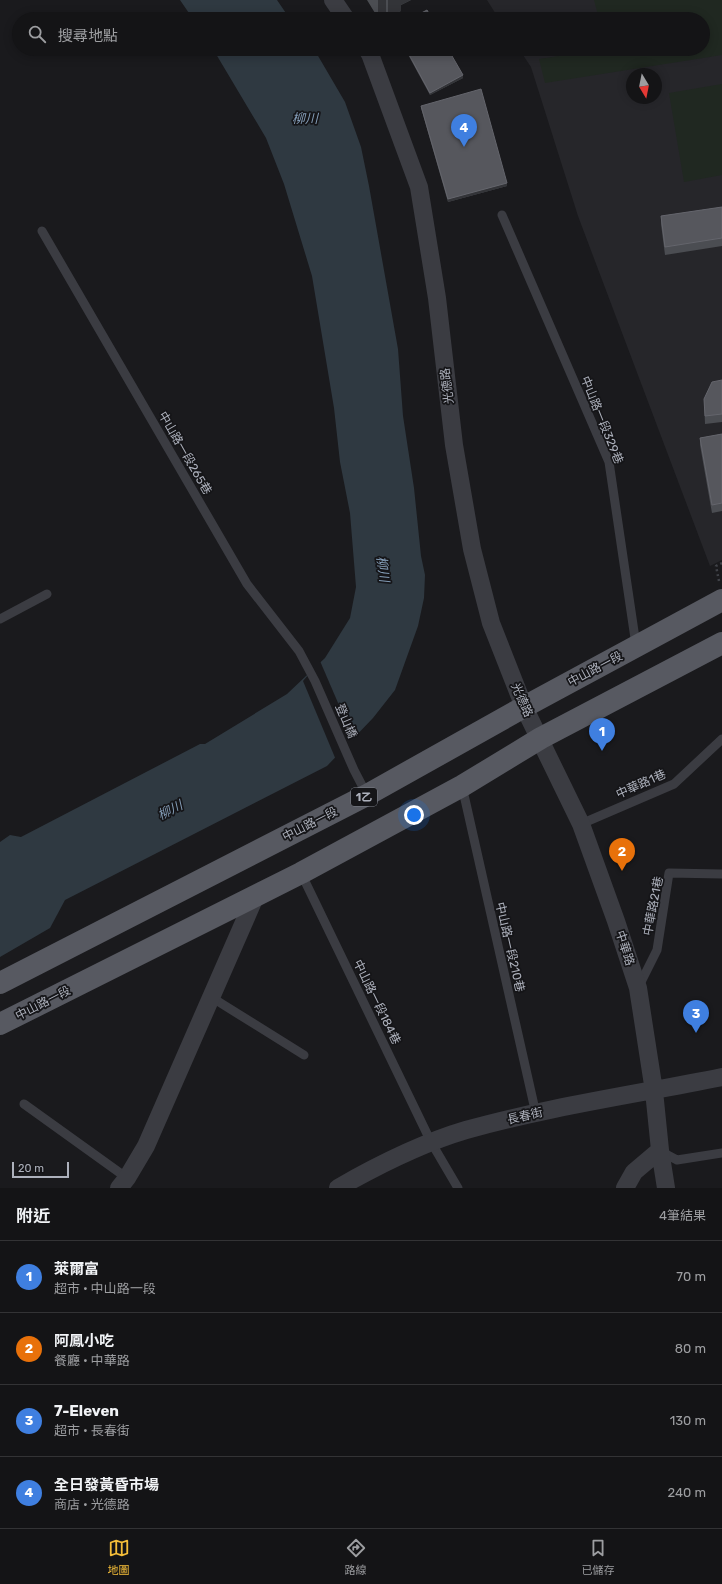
<!DOCTYPE html>
<html lang="zh-TW">
<meta charset="utf-8">
<style>
:root{--surface:#141416;--page:#212123;--text:#f1f3f6;--muted:#9d9ea1;--line:#333335;--accent:#f5be39}
body{margin:0;font-family:Rubik,"Noto Sans TC",sans-serif;background:var(--page);color:var(--text)}
.compass{position:absolute;left:626px;top:68px;width:36px;height:36px;border-radius:50%;background:var(--surface);box-shadow:0 2px 10px #0003;rotate:170deg}
.scale{position:absolute;left:12px;bottom:10px;width:57px;box-sizing:border-box;padding-left:4px;border:2px solid #adb1bc;border-top:0;font-size:11px;line-height:14px;white-space:nowrap;color:#adb1bc;-webkit-text-stroke:3px #151518;paint-order:stroke}
.you{position:absolute;left:414px;top:815px;width:14px;height:14px;margin:-10px;border:3px solid #fff;border-radius:50%;background:#1a73e8;box-shadow:0 0 0 6px #1a73e833}
.badge{display:grid;place-items:center;width:26px;height:26px;border-radius:50%;background:var(--accent);color:#fff;font-size:13px;font-weight:700}
.pin{position:absolute;translate:-50% -33px;filter:drop-shadow(0 1px 2px #0008)}
.pin::after{content:'';position:absolute;top:21px;width:14px;height:12px;background:inherit;clip-path:polygon(0 0,100% 0,50% 100%)}
.list{margin:0;padding:0;list-style:none}
h2{display:flex;justify-content:space-between;align-items:center;height:52px;margin:0;padding:0 16px;font-size:17px}
h2 small{font-size:13px;font-weight:400;color:var(--muted)}
.list li{display:grid;grid-template-columns:26px 1fr auto;gap:12px;align-items:center;box-sizing:border-box;height:72px;padding:0 16px;border-top:1px solid var(--line)}
.list b{display:block;font-size:15px;white-space:nowrap}
.list p{margin:0;font-size:13px;white-space:nowrap;color:var(--muted)}
.list em{font-size:13px;font-style:normal;color:var(--muted)}
.icon{flex:none;width:22px;height:22px;fill:none;stroke:currentColor;stroke-width:2;stroke-linecap:round;stroke-linejoin:round}
.map{position:relative;flex:none;width:722px;height:1188px;overflow:hidden}
.search{position:absolute;background:var(--surface);box-shadow:0 2px 10px #0003;left:12px;right:12px;top:12px;height:44px;display:flex;align-items:center;gap:10px;box-sizing:border-box;padding:0 14px;border-radius:22px;color:var(--muted);font-size:15px}
.sheet{height:340px;background:var(--surface)}
nav{display:flex;justify-content:space-around;align-items:center;box-sizing:border-box;height:56px;border-top:1px solid var(--line);background:var(--surface);font-size:11px;color:var(--muted)}
nav a{display:grid;justify-items:center;gap:2px}
nav .on{color:var(--accent)}
.map>svg:first-child{display:block}
.built{fill:#26262a;fill-rule:evenodd}
.green{fill:#202821}
.water{fill:#2f3941}
.pier{fill:#1a1a1d}
.lines{fill:none;stroke-linecap:round;stroke-linejoin:round}
.path{stroke:#414349;stroke-width:2.5;stroke-dasharray:2 3;stroke-linecap:butt}
.lane{stroke:#3b3c42;stroke-width:9}
.street{stroke:#3b3c42;stroke-width:18}
.primary{stroke:#575961;stroke-width:22}
.wall{fill:#4b4d52}
.shaded-wall{fill:#333438}
.building{fill:#56575d;stroke:#64656c}
.labels{text-anchor:middle;dominant-baseline:central;stroke-width:3.5;stroke-linejoin:round;paint-order:stroke}
.shield{fill:#151518;stroke:#7f828b;stroke-width:1}
.shield-label{font-size:11px;font-weight:bold;fill:#adb1bc}
.street-label{font-size:12px;fill:#adb1bc;stroke:#151518}
.water-label{font-size:13px;font-style:italic;fill:#849db7;stroke:#151518}
</style>
<div class="map">
<svg width="722" height="1188" viewBox="0 0 722 1188">
<rect width="100%" height="100%" fill="#1a1a1d"/>
<path class="built" d="M487,0H722V560L710,566L578,216L531,67L519,49H703V19H499ZM632,74H656V98H632Z"/>
<path class="green" d="M594,0H722V55L545,83L539,59L604,49H703V19H599Z
M722,84V175L684,182L669,93Z"/>
<path class="water" d="M180,0H277L290,19H193Z
M213,49H314L345,102L361,147L369,186L398,349L403,416L414,488L421,556L425,575L424,598L418,626L395,690L373,718L327,766L65,900L50,928L0,957V842L10,835L21,837L200,744H205L287,694L325,658L350,618L356,587L350,513L340,462L334,408L312,276L284,184L266,138Z"/>
<path class="pier" d="M320,661L354,740L336,760L303,681Z"/>
<g class="lines">
<path class="path" d="M719,581L716,566L722,563"/>
<path class="lane" d="M502,215L609,462L636,645
M42,231L247,584L299,651L315,681L354,770L367,795
M0,619L47,594
M462,786L536,1114
M581,824L674,784L722,739
M301,873L431,1142L458,1188
M638,988L657,950L669,873L722,874
M211,997L304,1055
M24,1104L127,1178
M660,1151L677,1160L722,1153"/>
<path class="street" d="M333,0L346,19
M367,49L370,54L419,187L437,298L454,445L472,549L491,623L524,707L581,824L616,921L638,988L654,1091L660,1150L666,1188
M119,1188L127,1178L146,1146L255,897
M338,1188C378,1165 422,1143 466,1130C548,1107 638,1094 722,1077
M625,1188L634,1172L660,1150"/>
<path class="primary" d="M0,983L367,795L524,707L722,600
M0,1024L301,873L462,786L541,738L722,643"/>
</g>
<path class="wall" d="M367,0H411L401,5V11L388,16L386,13L378,18Z
M405,49H448L463,78L430,95Z
M421,106L507,186L448,202L421,108Z
M722,207V246L665,255L661,224V216Z
M722,380V422L705,424L704,399Z
M722,434V511L712,513L700,445V438Z"/>
<path class="shaded-wall" d="M378,0H386V13L378,18Z
M388,0H411L401,5V11L388,16Z
M463,75V78L430,95V93Z
M507,183V186L448,202V199Z"/>
<path class="building" d="M427,10L432,19H410Z
M406,49H448L463,75L430,93Z
M481,89L507,183L448,199L421,106Z
M722,207V238L665,247L661,216Z
M722,380V414L705,416L704,399L712,382Z
M722,434V503L712,505L700,438Z"/>
<g class="labels">
<rect class="shield" x="351" y="788" width="26" height="18" rx="3"/>
<g class="shield-label">
<text x="364" y="797">1乙</text>
</g>
<g class="street-label">
<text transform="translate(447 386) rotate(-97)">光德路</text>
<text transform="translate(602 420) rotate(68)">中山路一段329巷</text>
<text transform="translate(185 453) rotate(60)">中山路一段265巷</text>
<text transform="translate(595 669) rotate(-28)">中山路一段</text>
<text transform="translate(522 700) rotate(66)">光德路</text>
<text transform="translate(346 721) rotate(67)">登山橋</text>
<text transform="translate(641 784) rotate(-24)">中華路1巷</text>
<text transform="translate(310 824) rotate(-27)">中山路一段</text>
<text transform="translate(653 906) rotate(-79)">中華路21巷</text>
<text transform="translate(510 947) rotate(77)">中山路一段210巷</text>
<text transform="translate(625 948) rotate(72)">中華路</text>
<text transform="translate(377 1002) rotate(64)">中山路一段184巷</text>
<text transform="translate(43 1003) rotate(-27)">中山路一段</text>
<text transform="translate(525 1116) rotate(-13)">長春街</text>
</g>
<g class="water-label">
<text x="305" y="118">柳川</text>
<text transform="translate(383 569) rotate(82)">柳川</text>
<text transform="translate(170 810) rotate(-27)">柳川</text>
</g>
</g>
</svg>
<svg class="compass" viewBox="-18 -18 36 36"><path d="M0-13l5 13h-10z" fill="#e53935"/><path d="M0 13l5-13h-10z" fill="#9d9ea1"/></svg>
<div class="scale">20 m</div>
<div class="you"></div>
<div class="pin badge" style="left:602px;top:751px;background:#3f7fe0">1</div>
<div class="pin badge" style="left:622px;top:871px;background:#e8710a">2</div>
<div class="pin badge" style="left:696px;top:1033px;background:#3f7fe0">3</div>
<div class="pin badge" style="left:464px;top:147px;background:#3f7fe0">4</div>
<div class="search"><svg class="icon" aria-label="search" viewBox="0 0 24 24"><circle cx="10" cy="10" r="6"/><path d="M15 15l6 6"/></svg>搜尋地點</div>
</div>
<section class="sheet">
<h2>附近<small>4筆結果</small></h2>
<ul class="list">
<li><span class="badge" style="background:#3f7fe0">1</span><div><b>萊爾富</b><p>超市 · 中山路一段</p></div><em>70 m</em></li>
<li><span class="badge" style="background:#e8710a">2</span><div><b>阿鳳小吃</b><p>餐廳 · 中華路</p></div><em>80 m</em></li>
<li><span class="badge" style="background:#3f7fe0">3</span><div><b>7-Eleven</b><p>超市 · 長春街</p></div><em>130 m</em></li>
<li><span class="badge" style="background:#3f7fe0">4</span><div><b>全日發黃昏市場</b><p>商店 · 光德路</p></div><em>240 m</em></li>
</ul>
</section>
<nav>
<a class="on"><svg class="icon" aria-label="map" viewBox="0 0 24 24"><path d="M3 6l6-2 6 2 6-2v14l-6 2-6-2-6 2zM9 4v14M15 6v14"/></svg>地圖</a>
<a><svg class="icon" aria-label="directions" viewBox="0 0 24 24"><path d="M12 3l9 9-9 9-9-9zM9 14v-3h6M13 9l2 2-2 2"/></svg>路線</a>
<a><svg class="icon" aria-label="saved" viewBox="0 0 24 24"><path d="M7 4h10v16l-5-4-5 4z"/></svg>已儲存</a>
</nav>
